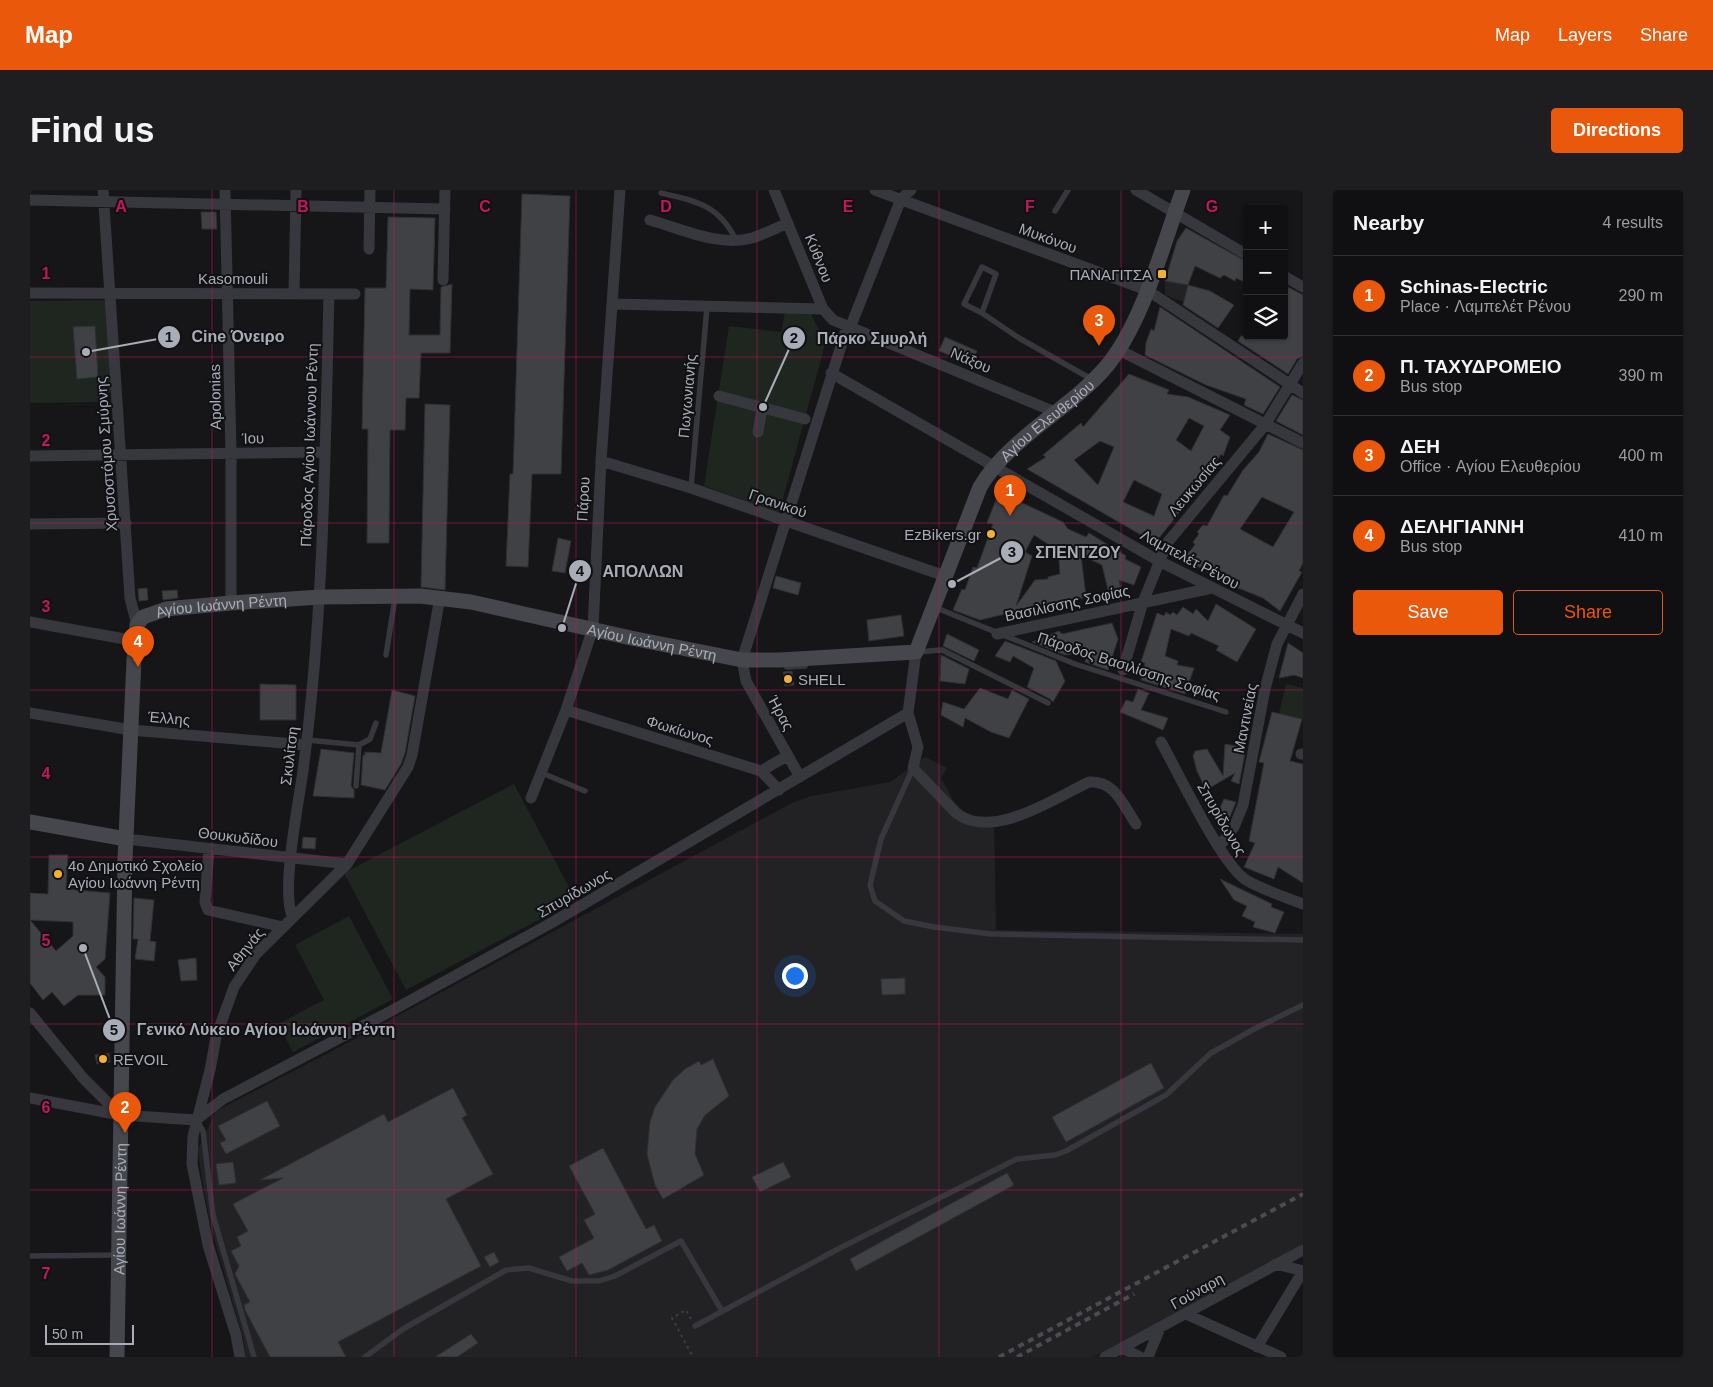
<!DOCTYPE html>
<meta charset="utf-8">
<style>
:root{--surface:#101012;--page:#1e1e20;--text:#f1f3f6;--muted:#9c9d9f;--line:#303032;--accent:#ea580c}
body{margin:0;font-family:Helvetica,sans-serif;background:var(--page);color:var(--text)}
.controls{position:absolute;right:15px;top:15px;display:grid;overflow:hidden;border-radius:5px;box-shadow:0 1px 4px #0004}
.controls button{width:45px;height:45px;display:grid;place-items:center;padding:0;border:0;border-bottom:1px solid var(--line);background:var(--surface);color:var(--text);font:25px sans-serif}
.scale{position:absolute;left:15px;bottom:12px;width:89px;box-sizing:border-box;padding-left:5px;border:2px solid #a8adb8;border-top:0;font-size:14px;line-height:18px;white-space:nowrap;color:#a8adb8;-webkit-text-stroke:4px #111113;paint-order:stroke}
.you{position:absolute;left:764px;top:785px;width:18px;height:18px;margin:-12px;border:4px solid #fff;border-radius:50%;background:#1a73e8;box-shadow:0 0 0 8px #1a73e833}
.badge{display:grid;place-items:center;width:32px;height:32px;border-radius:50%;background:var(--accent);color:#fff;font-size:16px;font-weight:700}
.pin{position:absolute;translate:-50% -41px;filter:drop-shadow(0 1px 2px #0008)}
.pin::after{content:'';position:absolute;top:26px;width:18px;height:15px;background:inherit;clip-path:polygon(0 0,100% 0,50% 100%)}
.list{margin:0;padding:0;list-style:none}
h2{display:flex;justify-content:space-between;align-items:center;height:65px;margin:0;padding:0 20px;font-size:21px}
h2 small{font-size:16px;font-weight:400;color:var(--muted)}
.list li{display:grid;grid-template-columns:32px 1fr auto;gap:15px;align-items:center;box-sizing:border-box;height:80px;padding:0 20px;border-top:1px solid var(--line)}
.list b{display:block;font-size:19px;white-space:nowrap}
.list p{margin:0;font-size:16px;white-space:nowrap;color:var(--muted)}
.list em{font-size:16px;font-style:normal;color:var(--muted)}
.actions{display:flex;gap:10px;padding:15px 20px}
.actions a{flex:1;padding:11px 0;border:1px solid var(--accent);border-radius:5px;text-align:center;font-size:18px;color:var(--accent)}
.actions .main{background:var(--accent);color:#fff}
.icon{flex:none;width:28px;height:28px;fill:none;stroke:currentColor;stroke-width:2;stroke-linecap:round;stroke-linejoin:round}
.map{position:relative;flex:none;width:1273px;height:1167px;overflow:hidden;border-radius:5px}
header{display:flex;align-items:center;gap:30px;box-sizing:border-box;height:70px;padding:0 25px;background:var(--accent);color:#fff}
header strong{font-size:24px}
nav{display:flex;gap:28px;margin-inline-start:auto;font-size:18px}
.intro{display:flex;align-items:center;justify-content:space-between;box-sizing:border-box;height:120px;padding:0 30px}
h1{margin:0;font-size:35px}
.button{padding:12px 22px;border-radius:5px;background:var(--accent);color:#fff;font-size:18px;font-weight:700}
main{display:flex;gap:30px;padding:0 30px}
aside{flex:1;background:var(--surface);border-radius:5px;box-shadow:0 1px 4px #0004}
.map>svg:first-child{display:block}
.built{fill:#222225}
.green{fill:#1e261f}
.building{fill:#404145;stroke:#303034;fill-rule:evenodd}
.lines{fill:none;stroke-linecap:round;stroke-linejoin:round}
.path{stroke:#3d3f44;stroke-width:2;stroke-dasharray:2.5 4;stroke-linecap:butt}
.lane{stroke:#37383d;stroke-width:5.5}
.street{stroke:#37383d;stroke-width:11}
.secondary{stroke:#45474d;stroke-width:15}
.rail{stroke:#4a4c52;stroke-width:4;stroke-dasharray:6 5;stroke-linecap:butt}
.grid{fill:none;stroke:#c2185b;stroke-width:1;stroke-opacity:0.55}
.poi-dot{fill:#f2b134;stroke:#111113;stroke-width:2}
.labels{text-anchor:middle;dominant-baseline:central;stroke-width:4;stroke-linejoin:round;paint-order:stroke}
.street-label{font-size:15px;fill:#a8adb8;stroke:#111113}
.poi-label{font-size:15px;fill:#a8adb8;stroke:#111113;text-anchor:start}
.grid-label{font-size:16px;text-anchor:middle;font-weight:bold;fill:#c2185b;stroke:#111113;stroke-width:4;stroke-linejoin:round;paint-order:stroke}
.leader{fill:none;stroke:#a8adb8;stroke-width:2}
.callout-dot{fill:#a8adb8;stroke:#111113;stroke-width:2}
.mark-label{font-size:15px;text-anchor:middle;font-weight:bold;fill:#111}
.callout-label{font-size:16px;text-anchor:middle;font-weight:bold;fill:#a8adb8;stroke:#111113;stroke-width:4;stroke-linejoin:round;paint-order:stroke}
</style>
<header>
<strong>Map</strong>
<nav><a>Map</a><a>Layers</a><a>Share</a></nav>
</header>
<div class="intro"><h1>Find us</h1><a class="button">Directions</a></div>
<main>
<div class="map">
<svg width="1273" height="1167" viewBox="0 0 1273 1167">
<rect width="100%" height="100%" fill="#161618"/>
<path class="built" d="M1135,91L1158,95L1154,112L1135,105Z
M895,567L917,578L911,588L923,610L933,621L945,628H964L966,740L1273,744V1054L1064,1167H216L213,1148L180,1034L170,976L168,959L186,921L302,861L762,613L781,606L860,592Z"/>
<path class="green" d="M77,110L84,199L68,212L0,213V111Z
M755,123L781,124L789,140L797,147L749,323L674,296L699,136L751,142Z
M1256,494L1273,498V529L1249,524Z
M484,594L546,710L376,800L314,683Z
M319,726L363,809L263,862L248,834L294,810L265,755Z"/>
<path class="building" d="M492,4L540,6L531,284H502L498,377L476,376L480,284H483Z
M171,22H186L187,39H172Z
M358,27L405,28L403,100L380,99L379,145H410L411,97L422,94L420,163H391L389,208H376L375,240H360L359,353H337L338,239H332L335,98H356Z
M1156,38L1217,72V93L1206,88L1205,91L1194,85L1190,88L1165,76L1158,95L1135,91L1147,51Z
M1158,95L1180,101L1204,115L1188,138L1153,115Z
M1254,95L1273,105V166L1267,169L1258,184L1208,151L1211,146H1254Z
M1130,117L1250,197L1233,224L1214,215L1216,209L1176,195L1115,165L1116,153L1121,139L1124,141Z
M65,136L68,187L47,189L43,137Z
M915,147L947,161L941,174L909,161Z
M1099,184L1139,200L1137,204L1158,207L1200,225L1190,240L1200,247L1193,266L1191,264L1171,295L1125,353L997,279L1016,267L1013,265L1051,233L1053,237ZM1159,228L1174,236L1161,261L1146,250ZM1070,251L1084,257L1068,295L1044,270ZM1104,290L1132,304L1124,326L1093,312Z
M1262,205L1273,210V245L1246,231Z
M395,214L420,215L415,400L391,397Z
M1238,244L1273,260V373L1269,381L1272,382L1250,421L1233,408L1181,387L1182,385L1154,368L1165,355L1163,352L1169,344L1167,342L1173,335L1177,336L1194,305L1197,306L1213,280L1229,262ZM1232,307L1264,322L1243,357L1210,339Z
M969,302L1033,332L1038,339L1056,347L1059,343L1096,366L1095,369L1111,377L1104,395L1089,390L1091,399L1079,404L1072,375L1051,365L1056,407L1034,414L1033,411L1021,413L950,430L923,420L932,399L935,400L943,377L947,378L963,334L957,333ZM1004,345L1027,360L1022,366L1029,370L1030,384L1018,387V389L1005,390L986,416L1002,366L995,362Z
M528,348L541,351L535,383L522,381Z
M746,386L771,393L768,405L743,398Z
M117,398L118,410L109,411L108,399Z
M147,400L148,408L133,410L132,401Z
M1186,414L1226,439L1207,472L1186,460L1189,456L1161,443L1159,446L1141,439L1135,466L1148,471L1147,475L1164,478L1155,504L1111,490L1115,473L1111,472L1127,423L1134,426L1136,422L1140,425L1143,422L1147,425L1153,417L1163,424L1166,419L1178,431Z
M871,425L874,446L839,451L837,430Z
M1082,433L1088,449L1078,480L1055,472L1058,462L1035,465L1002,452L1029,441L1032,444Z
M917,444L949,460L944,471L913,456Z
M975,451L1026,471L1035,491L1023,512L1020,509L997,497L1004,478L983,466L980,472L965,466Z
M1258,453L1273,463V488L1264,485L1249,488Z
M911,465L939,479L935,494L910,491Z
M762,481L764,495L755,496L753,482Z
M230,494L266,495V530H230Z
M950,498L978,509L982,500L999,509L979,548L961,542L935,528L933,537L911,525L913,512L934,519Z
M1108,499L1119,503L1111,520L1138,528L1133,540L1090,522L1096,510L1103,512Z
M362,500L385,506L375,563L371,574L355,600L331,595L333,565H335V562L351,563Z
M1242,522L1272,529L1260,571L1273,574V693L1248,677L1244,689L1214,677L1225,653L1219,651L1234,573L1229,572Z
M1195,554L1216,558L1209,594L1201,591L1205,583L1176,600L1167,581L1163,566L1165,561L1177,559L1193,586Z
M291,559L324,563L321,596L324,600V608L283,606Z
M1194,609L1206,612L1199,629L1186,627Z
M273,647L286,648L285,659L272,658Z
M19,665H38L36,699L80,703L75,769L66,777L75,787V805H48L34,816L22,802L13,810L0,793V703L18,704ZM0,730L43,732V746L26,761Z
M1190,689L1242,714L1241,717L1254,722L1245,743L1223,737L1225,732L1212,726L1217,716L1204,710Z
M104,708L124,710L120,751L126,752L124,771L105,769L108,749H103Z
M166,768L167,790L151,791L148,770Z
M875,788V804L852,805L851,789Z
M79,863L80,872L67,874L65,865Z
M683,869L699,906L675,925L667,939L665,964L674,985L633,1009L625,995L617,964L620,932L625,917L643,890L655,879L669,871L671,875Z
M1121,873L1134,898L1036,952L1022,927Z
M423,898L437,925L432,928L463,984L416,1009L451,1076L308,1152L316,1167H240L215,1120L214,1115L220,1112L205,1084L209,1076L201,1061L211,1056L207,1047L218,1041L203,1014L253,988L230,990L354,924L358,932Z
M237,911L250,936L196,964L190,953L196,950L188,936Z
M573,958L616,1039L624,1035L632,1051L578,1080L559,1085L552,1073L537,1081L529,1067L564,1048L554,1030L565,1024L539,976Z
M203,972L206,993L189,995L186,974Z
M753,972L761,987L730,1002L722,987Z
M977,983L984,995L826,1081L820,1069Z
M464,1062L469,1072L460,1077L454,1067Z
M441,1144L448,1153L427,1167H405Z"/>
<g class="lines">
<path class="path" d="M661,1129L656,1120L642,1128L663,1167"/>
<path class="lane" d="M631,3C666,11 689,15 706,50
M1025,21L1038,0
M952,123L934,114L952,77L966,84L952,123L989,148L1063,190
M661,298L677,117
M904,417L1045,474L1196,522
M887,462L912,460L1018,513
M356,465L365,408
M752,472L757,477L775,476
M277,550L329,555L326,596
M329,555L340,549L346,533
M883,578L851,649L840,695L845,711L874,731L904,737L961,744L1273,750
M512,583L555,601
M167,930L173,941L183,1025L224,1167
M0,1066L87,1065
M665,1136L810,1058L987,969L1025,965L1036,961L1136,905L1181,863L1226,838L1273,815
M335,1167L373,1139L476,1080L499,1078L542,1091H569L585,1086L651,1051L692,1121"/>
<path class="street" d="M73,0L100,408L107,435
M195,0L201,263V413
M744,0L793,119L803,130L1025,222
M845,0L1117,100L1273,203
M1106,0L1217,65
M0,10L415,19
M620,30C652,39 689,57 722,48C735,44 746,38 758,33
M339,59L340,0
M1254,86L1273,97
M413,90L415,0
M0,103L325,104
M264,103L266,0
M582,114L793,119
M820,138L871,9L881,0
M1089,160L1273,253
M801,183L1129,371L1273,443
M689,206L775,229
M728,242L732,218
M0,266L295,262
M571,271L661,298L915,386
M0,334L96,333
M0,432L106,451
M967,444L1182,398
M886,462L878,523L888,557L883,578L926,623C962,651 1023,609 1059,592C1085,590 1093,615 1106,634
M1093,480L1113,412L1137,353L1235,235L1273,173
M536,520L731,581L749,600
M0,523L101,540L276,555
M1131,552C1148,582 1191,674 1216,690C1233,700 1255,707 1273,714
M1271,564H1273
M731,581L757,566
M770,587L716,491L712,470L817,137
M501,608L536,520L563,438L571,271L590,0
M96,649L317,674
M1189,657L1204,637L1213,615L1235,499L1247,454L1273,404
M179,659L175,712L178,720L253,737
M263,727C250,705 269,610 273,581C294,423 295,264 299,104
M0,823L54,889L90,925
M0,908L90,925L166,930
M166,930L193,909L361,821L523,732L878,523
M1246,1074L1273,1081
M1156,1124L1251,1167
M1227,1157L1273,1081
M1092,1158L1110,1167
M210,1167L206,1145L178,1055L162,974L163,946L180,880L186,847L204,797L226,764L317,674L378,577L382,565L410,407
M1075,1167L1273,1060
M1118,1167L1130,1138"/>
<g class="secondary">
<path d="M0,632L96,649"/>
<path id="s1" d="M87,1167L95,669L104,470L107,435L113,427L136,419L201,413L290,407L390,406L441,412L601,448L712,470H750L886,462L950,297C980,247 1039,220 1076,177C1113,133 1133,54 1153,0"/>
</g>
<path class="rail" d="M969,1167L1273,1004
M987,1167L1104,1104"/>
</g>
<path class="grid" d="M182,0V1167M364,0V1167M546,0V1167M727,0V1167M909,0V1167M1091,0V1167M0,167H1273M0,333H1273M0,500H1273M0,667H1273M0,834H1273M0,1000H1273"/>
<g class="poi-dot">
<rect x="1127" y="79" width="10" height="10" rx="2.5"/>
<circle cx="961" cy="344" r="5"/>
<circle cx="758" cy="489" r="5"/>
<circle cx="28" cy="684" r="5"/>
<circle cx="73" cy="869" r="5"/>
</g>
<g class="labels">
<g class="street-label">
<text transform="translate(1018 48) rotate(20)">Μυκόνου</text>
<text transform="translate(789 68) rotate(68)">Κύθνου</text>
<text x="203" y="88">Kasomouli</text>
<text transform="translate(941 170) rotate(23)">Νάξου</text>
<text transform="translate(657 206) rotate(-85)">Πωγωνιανής</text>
<text transform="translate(185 207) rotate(-91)">Apolonias</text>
<text stroke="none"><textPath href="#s1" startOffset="1796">Αγίου Ελευθερίου</textPath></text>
<text transform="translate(223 248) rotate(-1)">Ίου</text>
<text transform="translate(279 255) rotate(-88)">Πάροδος Αγίου Ιωάννου Ρέντη</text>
<text transform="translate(76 264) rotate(-94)">Χρυσοστόμου Σμύρνης</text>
<text transform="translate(1164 296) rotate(-50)">Λευκωσίας</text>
<text transform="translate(553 309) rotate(-87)">Πάρου</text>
<text transform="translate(748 313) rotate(19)">Γρανικού</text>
<text transform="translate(1160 369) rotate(28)">Λαμπελέτ Ρένου</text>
<text transform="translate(1037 413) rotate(-12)">Βασιλίσσης Σοφίας</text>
<text stroke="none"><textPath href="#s1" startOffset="822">Αγίου Ιωάννη Ρέντη</textPath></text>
<text stroke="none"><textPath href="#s1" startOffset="1258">Αγίου Ιωάννη Ρέντη</textPath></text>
<text transform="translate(1099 476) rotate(18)">Πάροδος Βασιλίσσης Σοφίας</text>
<text transform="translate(751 523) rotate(61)">Ήρας</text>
<text transform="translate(139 528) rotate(5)">Έλλης</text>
<text transform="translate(1215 528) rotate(-79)">Μαντινείας</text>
<text transform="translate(650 540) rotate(17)">Φωκίωνος</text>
<text transform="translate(259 566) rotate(-83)">Σκυλίτση</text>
<text transform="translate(1192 629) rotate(60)">Σπυρίδωνος</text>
<text transform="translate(208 647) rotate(7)">Θουκυδίδου</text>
<text transform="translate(544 703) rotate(-30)">Σπυρίδωνος</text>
<text transform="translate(215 759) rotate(-51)">Αθηνάς</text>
<text stroke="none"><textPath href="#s1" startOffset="148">Αγίου Ιωάννη Ρέντη</textPath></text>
<text transform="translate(1167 1101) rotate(-29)">Γούναρη</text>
</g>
<g class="poi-label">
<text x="1122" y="84" text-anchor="end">ΠΑΝΑΓΙΤΣΑ</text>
<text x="951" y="344" text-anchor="end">EzBikers.gr</text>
<text x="768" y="489">SHELL</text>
<text x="38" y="675">4ο Δημοτικό Σχολείο<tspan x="38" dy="17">Αγίου Ιωάννη Ρέντη</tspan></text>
<text x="83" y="869">REVOIL</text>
</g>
</g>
<g class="grid-label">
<text x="91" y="22">A</text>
<text x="273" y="22">B</text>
<text x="455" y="22">C</text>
<text x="636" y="22">D</text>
<text x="818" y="22">E</text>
<text x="1000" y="22">F</text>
<text x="1182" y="22">G</text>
<text x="16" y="89">1</text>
<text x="16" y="256">2</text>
<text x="16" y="422">3</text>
<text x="16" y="589">4</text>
<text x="16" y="756">5</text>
<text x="16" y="923">6</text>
<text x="16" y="1089">7</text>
</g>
<path class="leader" d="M56 162L139 147M733 217L764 148M922 394L982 362M532 438L550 381M53 758L84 840"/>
<g class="callout-dot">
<circle cx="56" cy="162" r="5"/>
<circle cx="733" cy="217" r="5"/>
<circle cx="922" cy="394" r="5"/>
<circle cx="532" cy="438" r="5"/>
<circle cx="53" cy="758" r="5"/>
<circle cx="139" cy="147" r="12"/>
<circle cx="764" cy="148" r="12"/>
<circle cx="982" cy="362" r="12"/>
<circle cx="550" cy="381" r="12"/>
<circle cx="84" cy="840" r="12"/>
</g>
<g class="mark-label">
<text x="139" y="152">1</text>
<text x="764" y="153">2</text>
<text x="982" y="367">3</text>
<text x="550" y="386">4</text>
<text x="84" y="845">5</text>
</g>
<g class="callout-label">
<text x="208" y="152">Cine Όνειρο</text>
<text x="842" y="154">Πάρκο Σµυρλή</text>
<text x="1048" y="368">ΣΠΕΝΤΖΟΥ</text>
<text x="613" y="387">ΑΠΟΛΛΩΝ</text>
<text x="236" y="845">Γενικό Λύκειο Αγίου Ιωάννη Ρέντη</text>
</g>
</svg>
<div class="controls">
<button>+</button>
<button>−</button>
<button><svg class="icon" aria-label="layers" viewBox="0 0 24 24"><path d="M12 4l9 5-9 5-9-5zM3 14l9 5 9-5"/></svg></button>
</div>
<div class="scale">50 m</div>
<div class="you"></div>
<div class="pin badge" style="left:980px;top:326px">1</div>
<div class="pin badge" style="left:95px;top:943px">2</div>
<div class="pin badge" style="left:1069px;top:156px">3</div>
<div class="pin badge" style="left:108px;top:477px">4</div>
</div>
<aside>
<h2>Nearby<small>4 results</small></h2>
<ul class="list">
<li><span class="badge">1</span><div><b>Schinas-Electric</b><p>Place · Λαμπελέτ Ρένου</p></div><em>290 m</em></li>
<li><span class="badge">2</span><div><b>Π. ΤΑΧΥΔΡΟΜΕΙΟ</b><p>Bus stop</p></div><em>390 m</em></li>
<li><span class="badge">3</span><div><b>ΔΕΗ</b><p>Office · Αγίου Ελευθερίου</p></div><em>400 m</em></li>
<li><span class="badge">4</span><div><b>ΔΕΛΗΓΙΑΝΝΗ</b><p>Bus stop</p></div><em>410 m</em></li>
</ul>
<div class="actions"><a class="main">Save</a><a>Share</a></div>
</aside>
</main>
